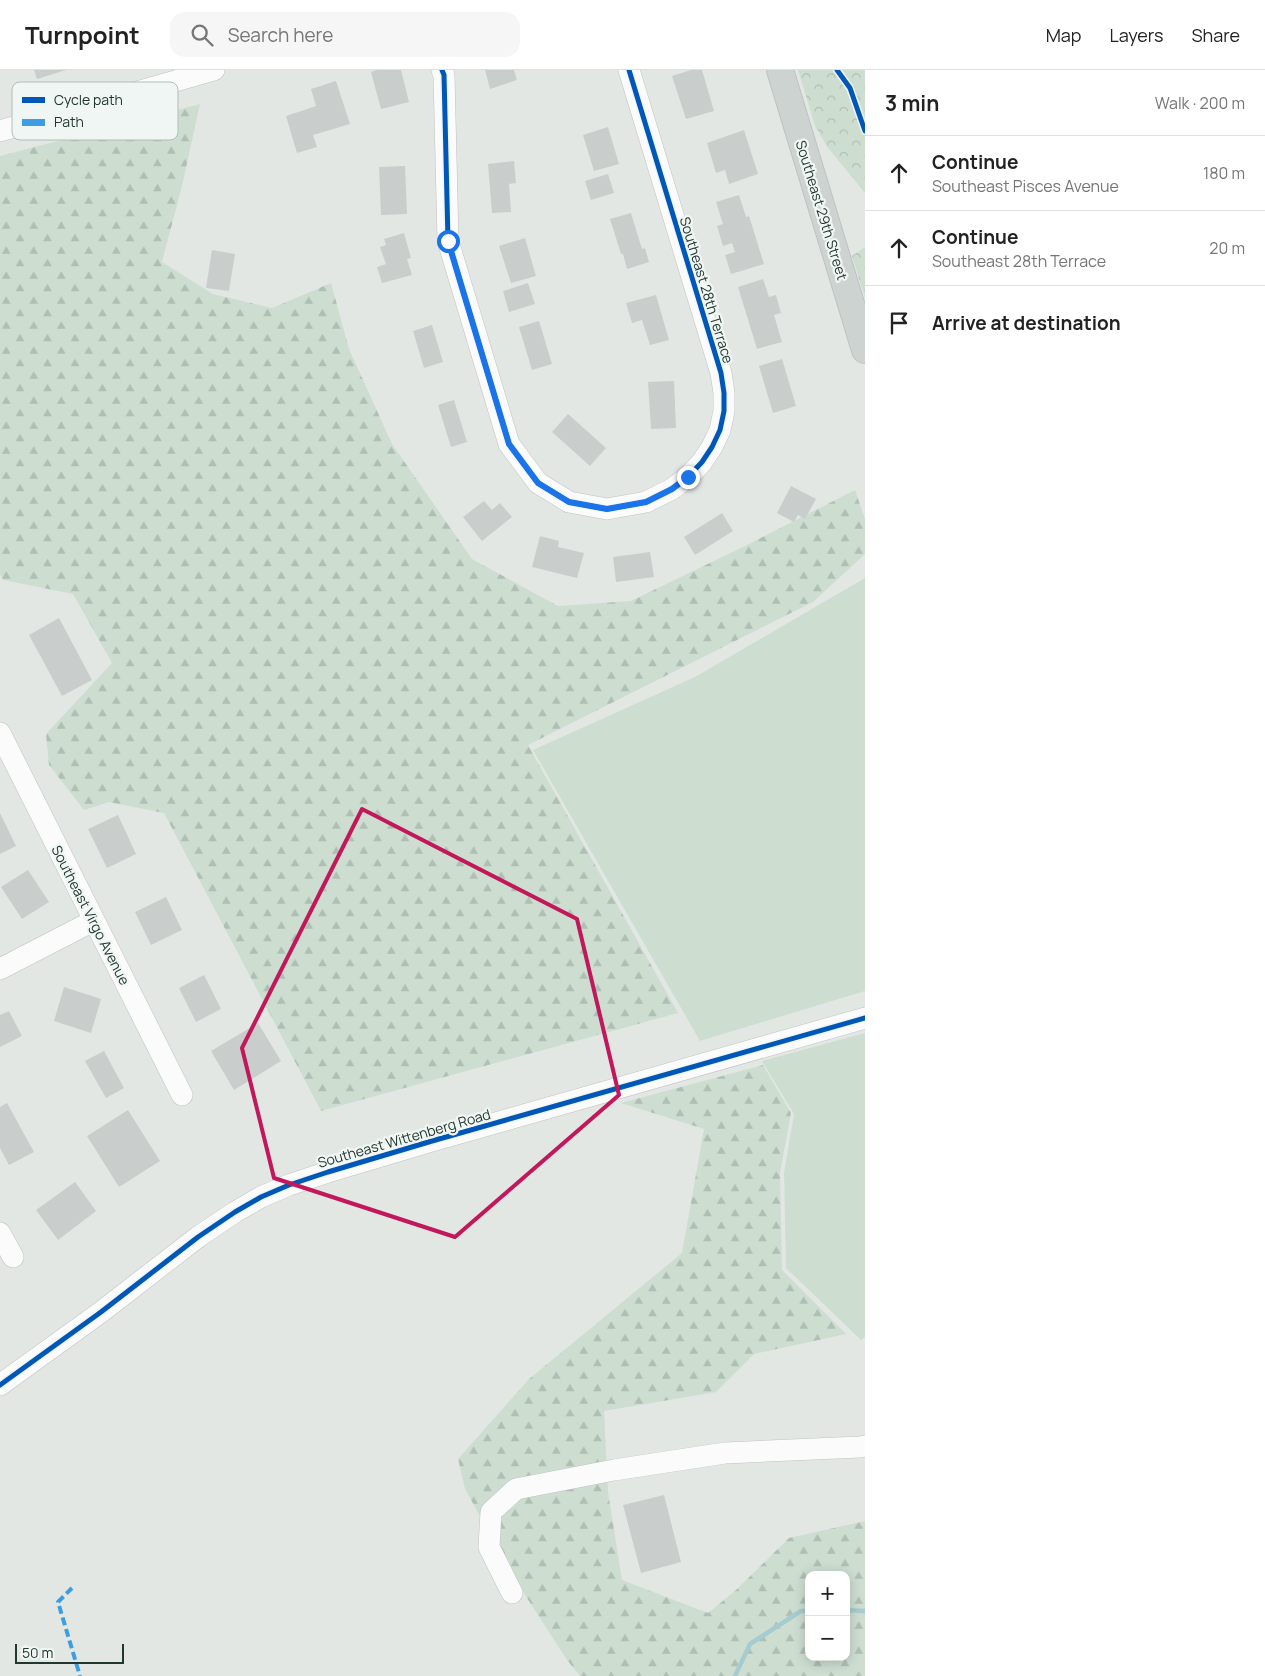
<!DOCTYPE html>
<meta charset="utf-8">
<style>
:root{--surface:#fff;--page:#f6f6f6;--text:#222;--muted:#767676;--line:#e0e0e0}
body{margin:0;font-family:Manrope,sans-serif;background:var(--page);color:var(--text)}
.controls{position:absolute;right:15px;bottom:15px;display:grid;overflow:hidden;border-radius:10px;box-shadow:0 2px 12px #0003}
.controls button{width:45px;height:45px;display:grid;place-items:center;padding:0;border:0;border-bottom:1px solid var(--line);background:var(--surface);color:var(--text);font:25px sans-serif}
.scale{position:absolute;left:15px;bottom:12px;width:109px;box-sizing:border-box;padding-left:5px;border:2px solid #233731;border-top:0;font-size:14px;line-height:18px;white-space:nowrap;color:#233731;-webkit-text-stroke:4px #f0f6f3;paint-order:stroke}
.stop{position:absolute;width:15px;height:15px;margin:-11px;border:4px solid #1a73e8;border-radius:50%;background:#fff}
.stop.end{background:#1a73e8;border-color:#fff;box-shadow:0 1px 5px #0008}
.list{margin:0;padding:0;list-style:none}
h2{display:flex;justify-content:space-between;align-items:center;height:65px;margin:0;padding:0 20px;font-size:21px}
h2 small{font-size:16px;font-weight:400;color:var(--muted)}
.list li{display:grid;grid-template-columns:32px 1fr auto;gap:15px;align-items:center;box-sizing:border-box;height:75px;padding:0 20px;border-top:1px solid var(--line)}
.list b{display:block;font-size:19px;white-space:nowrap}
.list p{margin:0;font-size:16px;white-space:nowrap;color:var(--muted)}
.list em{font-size:16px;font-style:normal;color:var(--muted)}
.icon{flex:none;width:28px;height:28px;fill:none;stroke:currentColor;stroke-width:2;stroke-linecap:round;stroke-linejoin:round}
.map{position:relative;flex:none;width:865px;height:1606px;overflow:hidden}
header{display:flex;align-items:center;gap:30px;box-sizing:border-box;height:70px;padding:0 25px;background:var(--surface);border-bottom:1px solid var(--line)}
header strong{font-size:24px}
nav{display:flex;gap:28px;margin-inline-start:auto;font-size:18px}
.search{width:350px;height:45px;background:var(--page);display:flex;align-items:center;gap:12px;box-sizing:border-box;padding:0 18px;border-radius:15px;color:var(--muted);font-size:19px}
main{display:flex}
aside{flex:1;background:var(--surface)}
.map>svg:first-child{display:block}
.grass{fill:#cdded1}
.forest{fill:url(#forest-firs);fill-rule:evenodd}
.park{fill:url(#park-crowns)}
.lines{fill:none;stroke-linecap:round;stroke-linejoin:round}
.stream{stroke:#a7ccd0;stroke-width:4.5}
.building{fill:#c9cecc}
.minor-casing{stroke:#bfc4c1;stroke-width:22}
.major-casing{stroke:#bcc3c1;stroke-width:28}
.minor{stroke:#fbfbfb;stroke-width:21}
.major{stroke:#cdd3d1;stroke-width:26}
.quiet{stroke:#3c9ee1;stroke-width:4;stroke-dasharray:8 4;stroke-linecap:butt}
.cycleway-casing{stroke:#f0f6f3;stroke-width:8}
.cycleway{stroke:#0057b8;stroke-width:5}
.route{stroke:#1a73e8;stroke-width:6}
.marked{fill:none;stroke:#c2185b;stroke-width:4;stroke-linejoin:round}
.labels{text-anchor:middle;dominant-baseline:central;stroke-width:4.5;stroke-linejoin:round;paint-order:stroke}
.street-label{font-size:14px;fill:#233731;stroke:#f0f6f3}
.key{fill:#f0f6f3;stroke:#b2bdb9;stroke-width:1}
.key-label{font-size:14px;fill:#233731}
</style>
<header>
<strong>Turnpoint</strong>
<div class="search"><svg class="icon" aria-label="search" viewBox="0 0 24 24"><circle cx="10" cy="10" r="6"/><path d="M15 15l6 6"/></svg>Search here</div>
<nav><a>Map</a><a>Layers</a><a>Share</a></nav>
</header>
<main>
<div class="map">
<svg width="865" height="1606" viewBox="0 0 865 1606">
<defs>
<pattern id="forest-firs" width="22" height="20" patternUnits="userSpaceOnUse" patternTransform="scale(1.25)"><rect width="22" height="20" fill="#cdded1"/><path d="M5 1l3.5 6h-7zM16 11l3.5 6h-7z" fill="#b0bfb4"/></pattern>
<pattern id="park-crowns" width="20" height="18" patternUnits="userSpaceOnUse" patternTransform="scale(1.25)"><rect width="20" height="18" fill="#cdded1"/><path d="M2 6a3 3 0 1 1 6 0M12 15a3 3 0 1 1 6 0" fill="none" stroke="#b0bfb4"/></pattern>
</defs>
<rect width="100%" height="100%" fill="#e2e7e4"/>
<path class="grass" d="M865,508V921L700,971L533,680L695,607Z
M865,963V1267L861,1270L786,1198L784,1103L794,1044L762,991Z"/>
<path class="forest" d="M200,34L182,116L162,192L213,224L272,238L331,213L349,279L392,374L472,489L558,536L631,531L745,476L855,420L865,449V484L813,532L528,675L678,943L321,1041L164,743L109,732L84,740L49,695L46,664L112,593L73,524L3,510L0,504V86Z
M763,995L791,1043L780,1103L782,1200L846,1264L754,1284L716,1322L604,1341L608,1422L622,1510L708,1543L736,1520L789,1468L865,1451V1606H580L567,1590L514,1508L465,1419L458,1389L529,1309L682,1183L704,1059L621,1033ZM809,1505H846V1587H809Z"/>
<path class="park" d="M798,0H865V123L828,78L815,56Z
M865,177V228L852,186Z"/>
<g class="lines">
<path class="stream" d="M846,1540L865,1541
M735,1606L750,1574L801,1541H809"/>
</g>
<path class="building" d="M34,0H66L37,9Z
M377,0H401L409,32L381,39L371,2Z
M485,0H514L517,10L490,19Z
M691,0H702L714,41L686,49L672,6Z
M336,11L350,54L313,65L317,77L297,83L286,46L316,36L311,19Z
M608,57L619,94L594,101L583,65Z
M744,60L758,104L729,114L725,100L716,103L707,73Z
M514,91L516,113L509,114L511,142L492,143L488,94Z
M405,96L407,144L381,145L379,97Z
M608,104L614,123L591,130L585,111Z
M739,125L746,147L749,146L764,194L731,204L725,185L735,182L732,173L723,176L717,156L723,154L716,132Z
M631,143L642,179L645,178L649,192L627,199L623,184H621L610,149Z
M404,163L411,188L407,189L412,205L382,213L377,197L386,194L380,177L386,175L384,169Z
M525,168L536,206L511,213L499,176Z
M212,180L235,184L229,221L206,218Z
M763,209L769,227L776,225L781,243L774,245L782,272L757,279L738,217Z
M528,213L535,234L509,242L503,221Z
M656,225L669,270L650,275L642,250L632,253L626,233Z
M539,251L552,294L532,300L519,257Z
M432,255L443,292L424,298L413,261Z
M782,289L796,336L773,343L759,296Z
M674,311L676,358L651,359L648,312Z
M454,330L467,372L451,377L438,335Z
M568,344L606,378L590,396L552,362Z
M791,416L816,429L805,449L798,445L794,452L777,443Z
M484,431L492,440L500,433L512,447L482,471L463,447Z
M722,443L733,461L695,485L684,467Z
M540,466L559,471L558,477L584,483L577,508L532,497Z
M650,482L654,507L616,512L613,487Z
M59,548L92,610L62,626L29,565Z
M0,743L16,776L0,784Z
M118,745L136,784L107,798L88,759Z
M28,800L49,832L22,849L1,817Z
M166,827L182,860L151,875L135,842Z
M204,905L221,939L196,952L179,918Z
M64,917L101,929L91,963L54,951Z
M9,941L22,966L0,977V945Z
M258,953L281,991L234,1020L211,981Z
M104,981L124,1018L106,1028L85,991Z
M7,1033L34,1082L9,1095L0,1078V1037Z
M128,1040L160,1091L119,1117L87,1066Z
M75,1112L96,1141L58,1170L36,1140Z
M664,1425L681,1492L641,1503L623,1435Z"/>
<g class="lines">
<g class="minor-casing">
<path id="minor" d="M442,0L444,5L448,171L509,374L538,413L569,432L607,439L646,432L672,419L688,407L702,392L712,377L720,360L724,341V323L721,303L629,0
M0,61L214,0
M0,663L182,1025
M0,899L93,851
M0,1163L13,1187
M0,1315L101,1242L198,1167L235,1142L261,1127L289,1115L328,1102L432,1071L865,948
M512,1523L489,1477L491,1442L516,1419L614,1400L725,1383L860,1377L865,1376"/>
</g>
<g class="major-casing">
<path id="major" d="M780,0L865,280"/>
</g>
<use href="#minor" class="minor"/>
<use href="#major" class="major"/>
<path class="quiet" d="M72,1518L58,1532L80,1606"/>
<g class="cycleway-casing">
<path id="cycleway" d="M442,0L444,5L448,171L509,374L538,413L569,432L607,439L646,432L672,419L688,407L702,392L712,377L720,360L724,341V323L721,303L629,0
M837,0L850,18L865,61
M0,1315L101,1242L198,1167L235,1142L261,1127L289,1115L328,1102L432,1071L865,948"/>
</g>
<use href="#cycleway" class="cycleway"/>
</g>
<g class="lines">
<path class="route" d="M448,171L509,374L538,413L569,432L607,439L646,432L672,419L688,407"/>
</g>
<path class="marked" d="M362,739L577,849L619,1025L455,1167L274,1108L242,978Z"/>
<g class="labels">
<g class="street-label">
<text transform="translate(822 140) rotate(73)">Southeast 29th Street</text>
<text transform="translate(707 220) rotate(73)">Southeast 28th Terrace</text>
<text transform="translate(91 845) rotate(63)">Southeast Virgo Avenue</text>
<text transform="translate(404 1068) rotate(-16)">Southeast Wittenberg Road</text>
</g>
</g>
<rect x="12" y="12" width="166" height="58" rx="8" class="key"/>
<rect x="22" y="27" width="23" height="6" fill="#0057b8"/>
<rect x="22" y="49" width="23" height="7" fill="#3c9ee1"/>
<g class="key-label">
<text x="54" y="35">Cycle path</text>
<text x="54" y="57">Path</text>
</g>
</svg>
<div class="controls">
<button>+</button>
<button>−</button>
</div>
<div class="scale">50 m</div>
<div class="stop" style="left:448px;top:171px"></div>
<div class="stop end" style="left:688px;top:407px"></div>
</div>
<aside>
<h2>3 min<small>Walk · 200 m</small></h2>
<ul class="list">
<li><svg class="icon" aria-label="ahead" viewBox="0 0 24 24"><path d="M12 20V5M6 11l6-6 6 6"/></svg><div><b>Continue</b><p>Southeast Pisces Avenue</p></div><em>180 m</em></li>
<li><svg class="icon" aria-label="ahead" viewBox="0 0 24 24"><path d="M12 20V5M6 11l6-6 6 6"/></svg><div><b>Continue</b><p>Southeast 28th Terrace</p></div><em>20 m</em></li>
<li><svg class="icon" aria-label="arrive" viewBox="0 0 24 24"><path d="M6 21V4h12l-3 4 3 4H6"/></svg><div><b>Arrive at destination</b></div></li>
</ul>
</aside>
</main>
